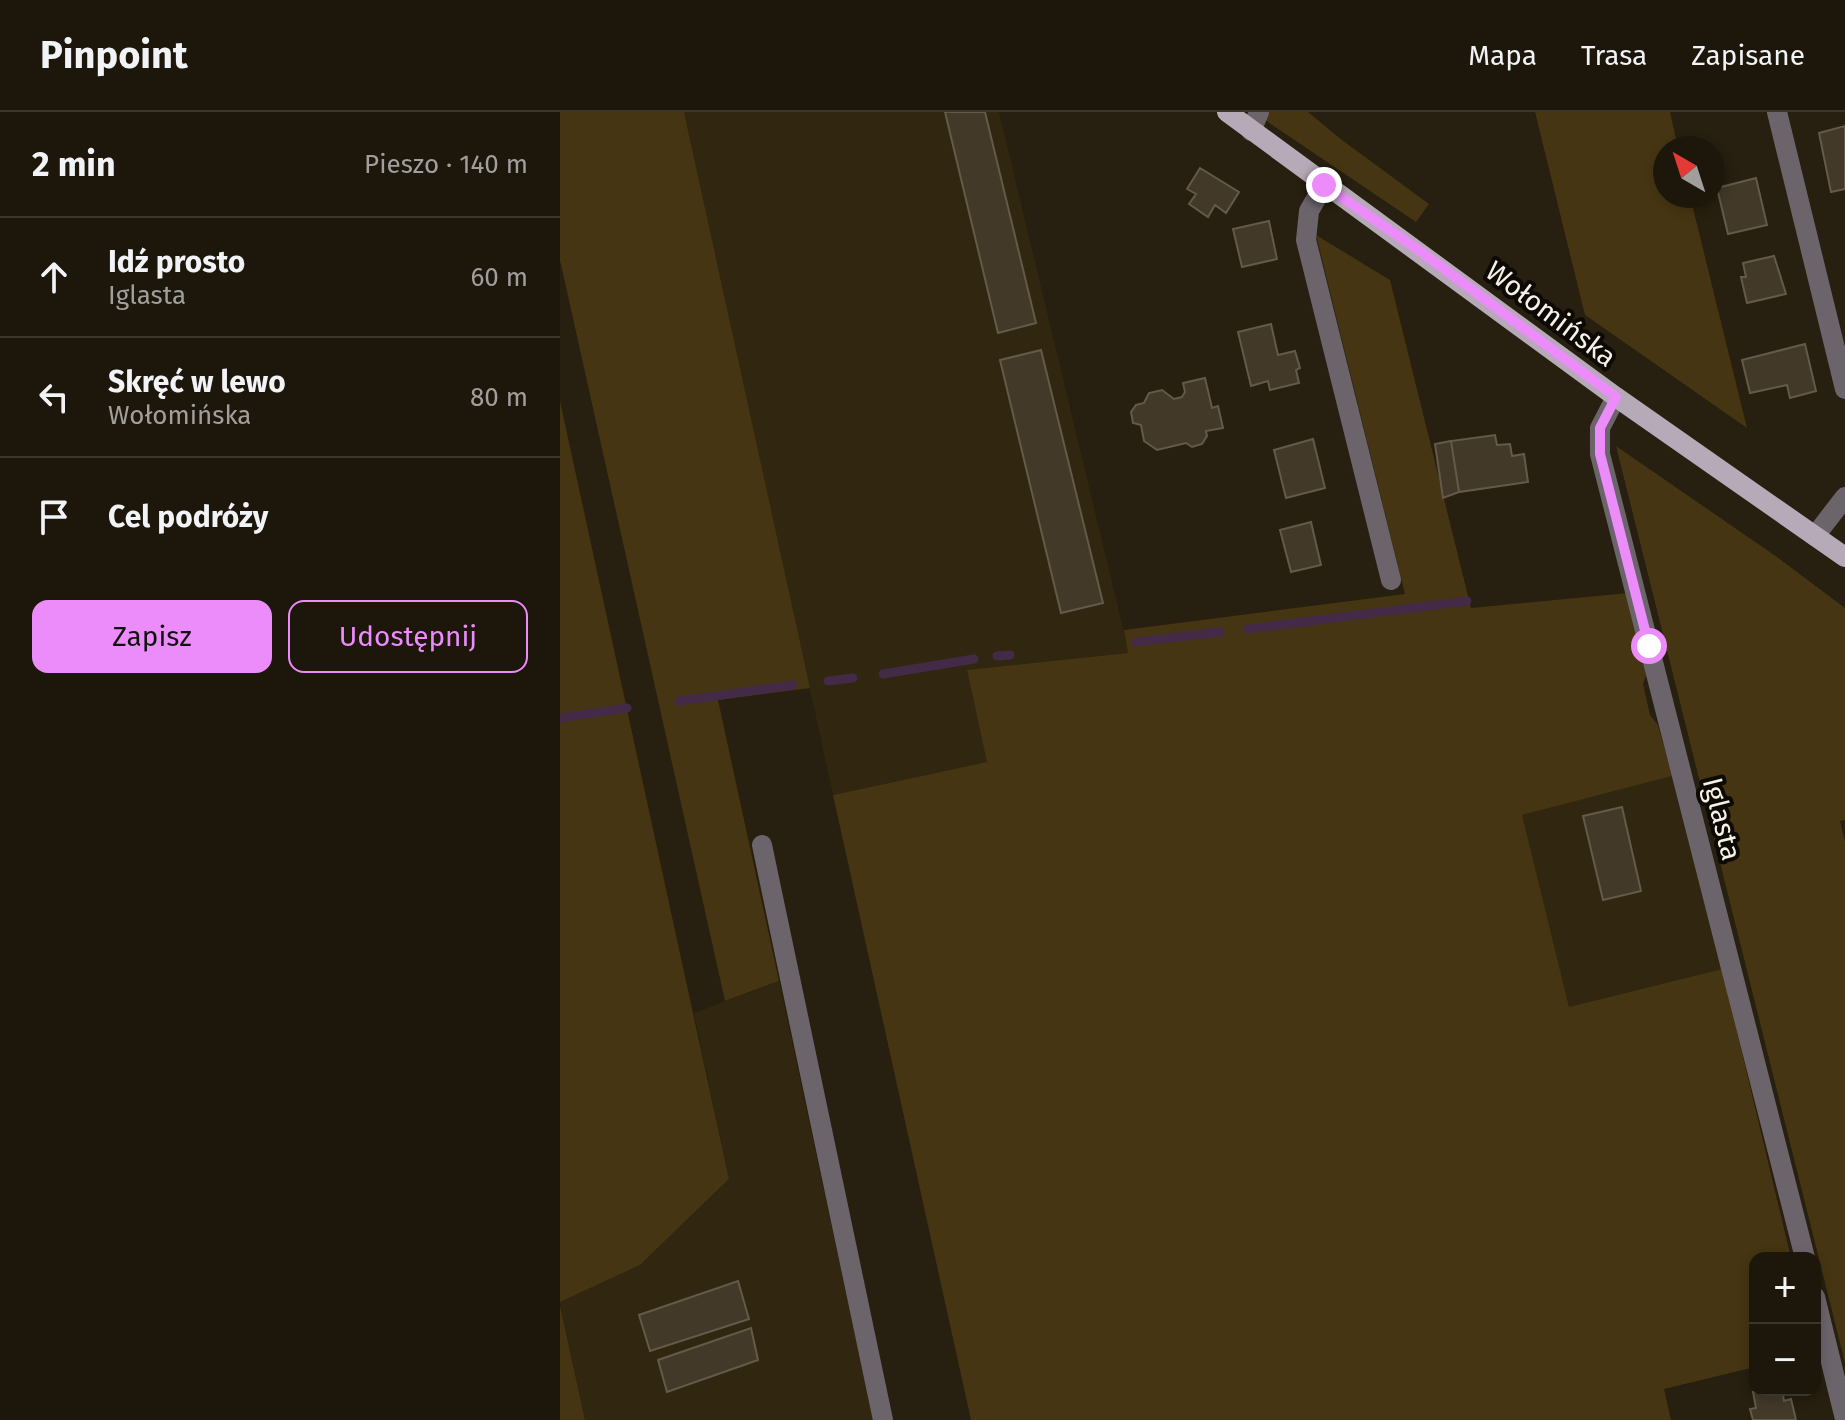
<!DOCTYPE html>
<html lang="pl">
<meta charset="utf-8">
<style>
:root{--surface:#1d170b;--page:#2a2419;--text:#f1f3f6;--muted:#a09f9d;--line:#3b362c;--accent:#ec8cfa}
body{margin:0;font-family:"Fira Sans",sans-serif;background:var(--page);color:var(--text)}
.controls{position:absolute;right:24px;bottom:24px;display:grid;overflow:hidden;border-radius:16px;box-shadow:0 4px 12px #0003}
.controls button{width:72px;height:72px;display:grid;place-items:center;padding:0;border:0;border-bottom:2px solid var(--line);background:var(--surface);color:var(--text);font:40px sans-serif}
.compass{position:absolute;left:1093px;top:24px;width:72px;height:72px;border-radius:50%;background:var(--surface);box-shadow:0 4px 12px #0003;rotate:321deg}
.stop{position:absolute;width:24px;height:24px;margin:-18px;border:6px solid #ec8cfa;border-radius:50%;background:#fff}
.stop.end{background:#ec8cfa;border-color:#fff;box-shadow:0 2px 8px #0008}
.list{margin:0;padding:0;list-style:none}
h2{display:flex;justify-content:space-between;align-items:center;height:104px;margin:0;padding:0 32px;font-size:34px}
h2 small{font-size:26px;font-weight:400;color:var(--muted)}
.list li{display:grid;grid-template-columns:52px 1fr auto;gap:24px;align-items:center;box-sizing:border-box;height:120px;padding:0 32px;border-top:2px solid var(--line)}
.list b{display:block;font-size:30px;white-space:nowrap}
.list p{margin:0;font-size:26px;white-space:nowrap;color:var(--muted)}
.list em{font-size:26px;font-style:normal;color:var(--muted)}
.actions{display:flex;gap:16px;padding:24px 32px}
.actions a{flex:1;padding:18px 0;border:2px solid var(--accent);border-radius:16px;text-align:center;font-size:28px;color:var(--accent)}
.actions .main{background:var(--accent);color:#111}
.icon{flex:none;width:44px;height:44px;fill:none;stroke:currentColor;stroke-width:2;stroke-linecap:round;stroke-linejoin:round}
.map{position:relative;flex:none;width:1285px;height:1308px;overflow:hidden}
header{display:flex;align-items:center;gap:48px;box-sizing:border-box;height:112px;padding:0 40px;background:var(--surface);border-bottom:2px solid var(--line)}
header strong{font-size:38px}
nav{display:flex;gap:44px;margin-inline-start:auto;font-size:28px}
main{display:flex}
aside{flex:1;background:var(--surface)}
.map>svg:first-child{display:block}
.built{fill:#312610}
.green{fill:#453512}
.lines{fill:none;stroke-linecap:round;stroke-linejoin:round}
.stream{stroke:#432b47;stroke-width:9}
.building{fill:#423929;stroke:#635a49;stroke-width:2}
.minor{stroke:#6b656b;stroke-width:20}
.major{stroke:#b7aab8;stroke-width:20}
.route{stroke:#ec8cfa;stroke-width:10}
.labels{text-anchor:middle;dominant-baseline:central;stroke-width:8;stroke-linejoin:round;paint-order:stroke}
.street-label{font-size:28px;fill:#f7f2e7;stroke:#0d0904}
</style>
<header>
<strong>Pinpoint</strong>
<nav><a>Mapa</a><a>Trasa</a><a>Zapisane</a></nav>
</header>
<main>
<aside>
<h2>2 min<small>Pieszo · 140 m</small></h2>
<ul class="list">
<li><svg class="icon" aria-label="ahead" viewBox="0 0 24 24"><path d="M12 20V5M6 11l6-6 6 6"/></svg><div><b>Idź prosto</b><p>Iglasta</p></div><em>60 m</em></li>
<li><svg class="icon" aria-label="left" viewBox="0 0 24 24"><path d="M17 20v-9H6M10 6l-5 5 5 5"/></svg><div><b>Skręć w lewo</b><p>Wołomińska</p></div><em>80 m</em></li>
<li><svg class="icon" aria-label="arrive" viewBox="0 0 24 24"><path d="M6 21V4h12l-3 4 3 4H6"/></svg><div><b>Cel podróży</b></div></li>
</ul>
<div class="actions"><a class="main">Zapisz</a><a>Udostępnij</a></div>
</aside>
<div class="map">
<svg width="1285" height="1308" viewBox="0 0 1285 1308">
<rect width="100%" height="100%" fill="#271f0f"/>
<path class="built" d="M124,0H439L569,541L407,558L428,650L273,683Z
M1112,664L1162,857L1009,895L961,703Z
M219,869L313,1308H25L0,1190L80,1153L169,1067L134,901Z"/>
<path class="green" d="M0,0H124L250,576L158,588L219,869L165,889L0,148Z
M708,0H748L782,28L869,92L856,110L705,8Z
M975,0H1110L1118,36H1105V84H1130L1187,316L1025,203Z
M756,123L830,168L911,496L1068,481L1086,564L1083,572L1090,603L1098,613L1112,664L962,703L1009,895L1162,857L1231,1146H1195V1255L1104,1277L1111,1308H411L273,683L427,650L407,558L568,541L564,518L845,482Z
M0,289L169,1067L80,1153L0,1190Z
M1056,334L1217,445L1285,496V708L1280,709L1285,730V1251Z
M0,1193L25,1308H0Z"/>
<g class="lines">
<path class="stream" d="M688,517L907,489
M576,530L660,520
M437,544L450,543
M323,562L414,547
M268,569L293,566
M119,589L233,573
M0,606L67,596"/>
</g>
<path class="building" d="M385,0H425L476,211L438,221Z
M1285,14V77L1271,80L1259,21Z
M640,56L679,80L666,101L655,93L648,105L629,92L636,82L627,77Z
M1196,66L1207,113L1168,122L1157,76Z
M709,109L717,147L682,155L673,117Z
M1214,144L1226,182L1187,191L1181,165H1186L1183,151Z
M711,212L718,243L735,239L740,256L736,258L739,271L710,278L708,269L691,274L678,220Z
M1245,232L1256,279L1230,286L1227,273L1190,281L1182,248Z
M481,238L543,491L501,501L440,248Z
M645,266L652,296L658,294L663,316L646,319L647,324L642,332L632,335L626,331L597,338L584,329L581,313L573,311L571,300L576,293L584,291L589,281L602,278L614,287L622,285L625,280L623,271Z
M935,323L937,333L950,332L952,344L964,342L968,370L899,380L891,329Z
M753,327L765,376L726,386L714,338Z
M891,329L899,380L883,386L875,332Z
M751,410L761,453L731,460L720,418Z
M1062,695L1081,779L1043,788L1023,704Z
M178,1169L189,1207L90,1239L79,1203Z
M191,1216L198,1248L107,1280L98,1248Z
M1201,1278H1222L1224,1289L1231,1287L1236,1308H1193L1190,1297L1196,1296L1193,1280Z"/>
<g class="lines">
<path class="minor" d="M1217,0L1285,277
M691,19L699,0
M764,73L749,99L746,128L831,468
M1056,285L1040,316V342L1245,1146
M1255,424L1285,385
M202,733L323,1308
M1255,1185L1285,1307"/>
<path class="major" d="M667,0L1056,285L1285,445"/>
</g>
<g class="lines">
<path class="route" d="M764,73L860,139L1056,285L1040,316V342L1089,534"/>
</g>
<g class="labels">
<g class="street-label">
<text transform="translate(991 202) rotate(37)">Wołomińska</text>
<text transform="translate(1162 707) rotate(76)">Iglasta</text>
</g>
</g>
</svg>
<div class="controls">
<button>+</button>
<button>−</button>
</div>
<svg class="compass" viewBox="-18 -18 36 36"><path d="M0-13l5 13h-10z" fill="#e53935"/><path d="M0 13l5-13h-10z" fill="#a09f9d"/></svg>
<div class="stop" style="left:1089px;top:534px"></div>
<div class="stop end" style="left:764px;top:73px"></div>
</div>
</main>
